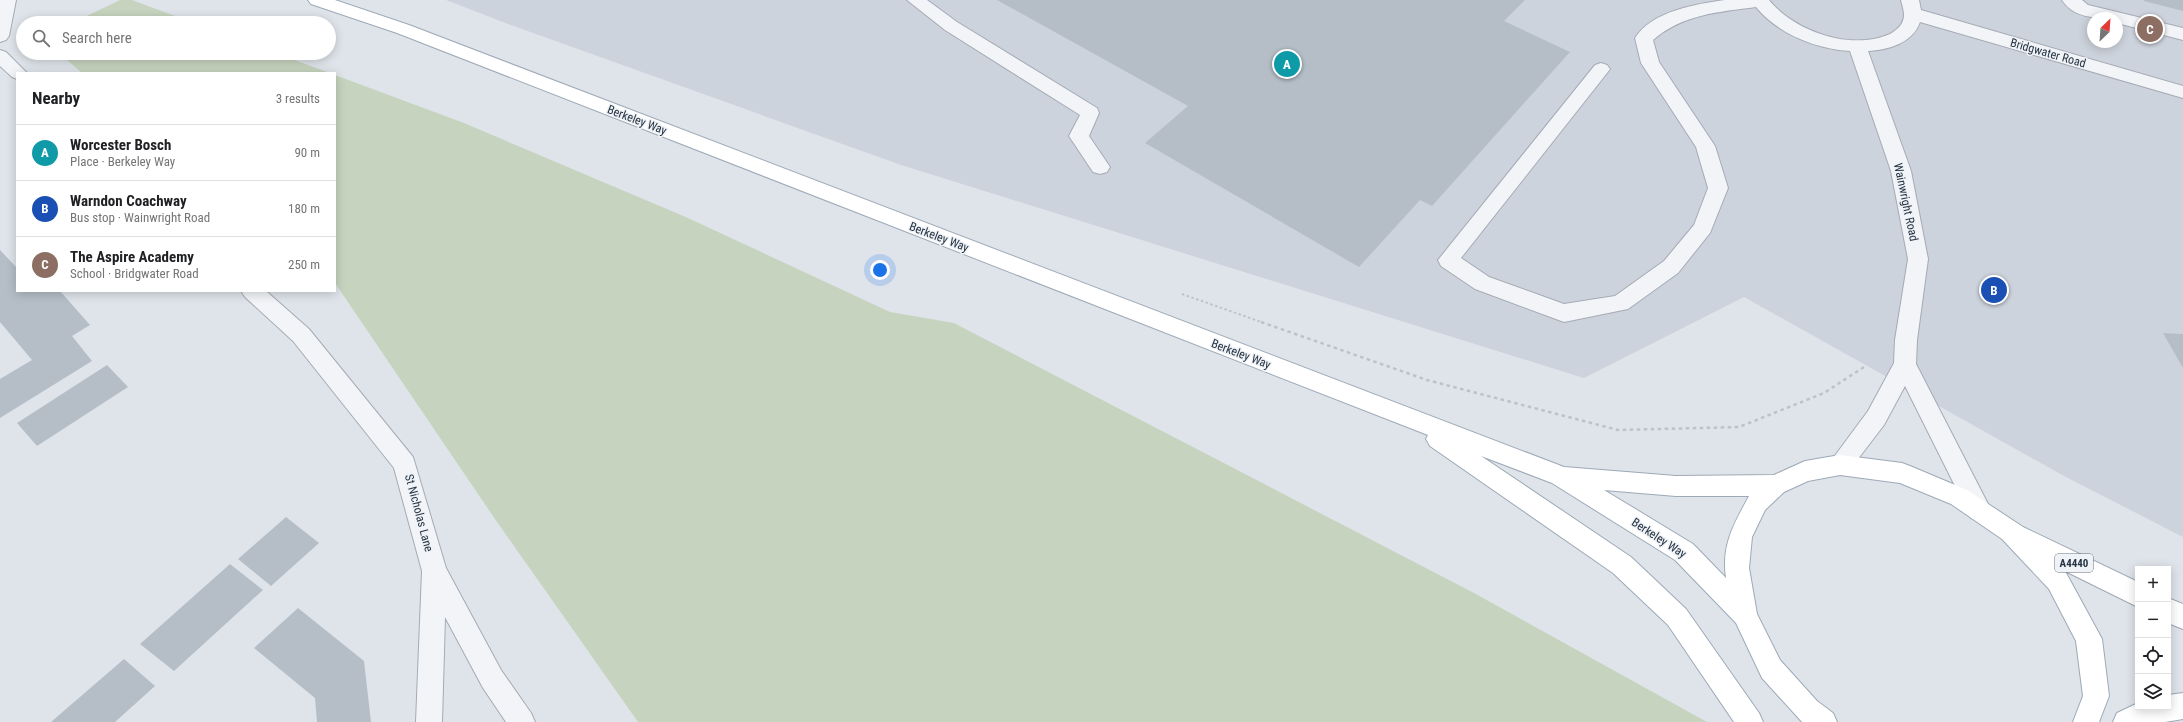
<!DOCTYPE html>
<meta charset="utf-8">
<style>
:root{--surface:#fff;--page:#f2f2f2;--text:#202124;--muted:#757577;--line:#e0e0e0;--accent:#0f766e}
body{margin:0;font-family:"Roboto Condensed",sans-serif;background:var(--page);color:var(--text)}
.controls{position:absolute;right:12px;bottom:12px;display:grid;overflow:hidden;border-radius:0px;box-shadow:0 2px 10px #0003}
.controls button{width:36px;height:36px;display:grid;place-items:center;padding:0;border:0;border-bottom:1px solid var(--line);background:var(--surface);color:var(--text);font:20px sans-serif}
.compass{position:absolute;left:2087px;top:12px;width:36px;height:36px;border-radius:50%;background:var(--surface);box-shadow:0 2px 10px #0003;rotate:25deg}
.you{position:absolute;left:880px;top:270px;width:14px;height:14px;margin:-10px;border:3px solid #fff;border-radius:50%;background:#1a73e8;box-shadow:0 0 0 6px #1a73e833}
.badge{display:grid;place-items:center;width:26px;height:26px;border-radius:50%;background:var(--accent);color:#fff;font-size:13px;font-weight:700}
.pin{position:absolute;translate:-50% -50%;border:2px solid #fff;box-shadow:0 1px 4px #0006}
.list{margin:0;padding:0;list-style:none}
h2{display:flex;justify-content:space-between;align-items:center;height:52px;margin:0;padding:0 16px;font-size:17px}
h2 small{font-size:13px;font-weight:400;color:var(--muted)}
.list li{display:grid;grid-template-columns:26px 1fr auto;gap:12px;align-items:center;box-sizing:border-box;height:56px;padding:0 16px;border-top:1px solid var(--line)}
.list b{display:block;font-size:15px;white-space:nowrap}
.list p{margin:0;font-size:13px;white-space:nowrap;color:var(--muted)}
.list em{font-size:13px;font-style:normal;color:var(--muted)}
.icon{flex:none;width:22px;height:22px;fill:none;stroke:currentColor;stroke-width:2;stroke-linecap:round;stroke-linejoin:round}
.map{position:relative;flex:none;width:2183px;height:722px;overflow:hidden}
.search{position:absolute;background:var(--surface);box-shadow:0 2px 10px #0003;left:16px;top:16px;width:320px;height:44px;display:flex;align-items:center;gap:10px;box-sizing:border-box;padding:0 14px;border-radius:22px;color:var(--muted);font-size:15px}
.panel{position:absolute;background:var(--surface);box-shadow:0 2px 10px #0003;left:16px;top:72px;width:320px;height:220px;border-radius:0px}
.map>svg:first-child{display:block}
.built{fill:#cdd3dc;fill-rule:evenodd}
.green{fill:#c6d4bf}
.building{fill:#b5bec7}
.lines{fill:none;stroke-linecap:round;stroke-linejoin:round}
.minor-casing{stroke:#a4abb4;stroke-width:2}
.major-casing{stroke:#9da9b7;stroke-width:2}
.path-far1{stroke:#bdc2c9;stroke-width:2;stroke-dasharray:2.5 2.5;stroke-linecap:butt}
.path{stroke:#bdc2c9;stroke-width:2.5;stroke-dasharray:3.5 3.5;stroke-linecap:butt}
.minor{fill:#f2f4f8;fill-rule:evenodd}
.major{fill:#fff;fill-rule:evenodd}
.labels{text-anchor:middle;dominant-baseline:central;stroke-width:3;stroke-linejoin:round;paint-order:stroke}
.shield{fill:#eff3f7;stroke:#626d78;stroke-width:1}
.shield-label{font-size:11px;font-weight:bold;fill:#263342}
.street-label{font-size:12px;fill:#263342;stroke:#eff3f7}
</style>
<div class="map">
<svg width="2183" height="722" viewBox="0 0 2183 722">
<rect width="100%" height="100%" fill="#dfe4ea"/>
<path class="built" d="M446,0H2183V537L2064,476L1744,297L1584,378L901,165L508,24ZM2093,18H2117V42H2093Z"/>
<path class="green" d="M120,0H132L194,23H72Z
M59,53H275L330,73H82Z
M335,75L464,123L688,218L890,312L954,323L1474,593L1707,722H638L497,522L335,283Z"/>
<path class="building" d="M997,0H1525L1504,21L1570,52L1432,206L1420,200L1359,267L1145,143L1188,106Z
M2144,0H2183V11L2144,1Z
M0,250L17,268V291H60L90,325L72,336L92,361L0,418V379L32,360L0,322Z
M2163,333L2183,334V368Z
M107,365L128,387L37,446L17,423Z
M286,517L319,543L271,586L238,559Z
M230,564L263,590L174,671L140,644Z
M298,608L364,661L371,722H317L315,698L254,648Z
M124,659L155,686L115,722H51Z"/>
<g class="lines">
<g class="minor-casing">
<path id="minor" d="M0,0H16L9,36L6,40L0,42Z
M907,0H927L957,22L1097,108L1099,113L1089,136L1110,167L1107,172L1100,174L1093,172L1069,136L1080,115L945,30Z
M1725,0H1769C1795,32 1852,51 1890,34C1897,30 1904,24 1904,15C1904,10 1902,5 1901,0H1919L1921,10L2183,86V98L1920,22C1913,43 1888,50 1868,51L1911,171L1928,259L1917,340L1916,364L1987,502L1991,510L1987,518L1979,521L1971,518L1905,386L1884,425L1848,472L1840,475L1832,472L1828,465L1868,411L1894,363L1895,340L1908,259L1891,171L1850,51C1816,49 1778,34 1756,7C1719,12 1683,14 1653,40L1659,62L1715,146L1728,188L1710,233L1678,273L1628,309L1564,322L1475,289L1441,266L1438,260L1595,65L1601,63L1607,65L1610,69L1607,73L1461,258L1489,277L1564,304L1615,296L1664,261L1694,225L1708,188L1696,147L1641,63L1635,38C1652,11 1696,4 1725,0Z
M2062,0H2082L2088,5L2183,28V40L2117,23V18C2097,18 2074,19 2062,0Z
M0,50L6,52L27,73H17V79L12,77L0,66Z
M241,291H266L309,329L413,457L446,568L501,670L531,713L535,722H506L483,688L445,617L442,722H416L422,571L394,468L293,341L245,297Z"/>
</g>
<g class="major-casing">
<path id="major" d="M308,0H335L409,25L1564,467L1676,476L1774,475L1805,461L1840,455L1902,463L1910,466L1967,490L2023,527L2138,582V607L2065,571L2102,639L2109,696L2099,722H2073L2083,696L2076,641L2049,589L2002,539L1951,504L1900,483L1840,475L1808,481L1784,492L1765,510L1752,537L1749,568L1757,614L1780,660L1817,701L1833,713L1837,722H1802L1762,678L1736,623L1675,560L1552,483L1481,456L1631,557L1686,609L1759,713L1763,722H1734L1668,625L1613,573L1430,446L1426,439L1428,435L397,33L311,4ZM1604,490L1676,496H1749C1734,524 1721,545 1726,578L1693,544Z
M2168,598L2183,604V629L2168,623Z
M2183,693V719L2165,722H2113L2117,713L2138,703V707H2168V695Z"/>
</g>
<path class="path-far1" d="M1182,294L1264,323"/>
<path class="path" d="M1261,322L1427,380L1618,430L1739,427L1824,393L1864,367"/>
<use href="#minor" class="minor"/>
<use href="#major" class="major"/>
</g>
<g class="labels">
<rect class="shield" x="2055" y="554" width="38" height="18" rx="3"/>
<g class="shield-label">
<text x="2074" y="563">A4440</text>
</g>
<g class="street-label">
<text transform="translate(2048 53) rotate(16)">Bridgwater Road</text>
<text transform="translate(637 120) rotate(21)">Berkeley Way</text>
<text transform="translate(1906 202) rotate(78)">Wainwright Road</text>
<text transform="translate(939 237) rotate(21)">Berkeley Way</text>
<text transform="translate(1241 354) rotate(21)">Berkeley Way</text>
<text transform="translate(419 513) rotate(75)">St Nicholas Lane</text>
<text transform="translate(1659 538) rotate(33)">Berkeley Way</text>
</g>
</g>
</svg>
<div class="controls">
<button>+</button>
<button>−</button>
<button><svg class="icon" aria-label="locate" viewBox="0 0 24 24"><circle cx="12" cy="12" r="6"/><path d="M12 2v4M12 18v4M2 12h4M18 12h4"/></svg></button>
<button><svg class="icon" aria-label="layers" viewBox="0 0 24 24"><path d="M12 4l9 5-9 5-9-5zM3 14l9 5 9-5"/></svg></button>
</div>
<svg class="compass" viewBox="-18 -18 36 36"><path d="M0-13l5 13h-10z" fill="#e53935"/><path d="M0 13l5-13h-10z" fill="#757577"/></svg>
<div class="you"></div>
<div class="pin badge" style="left:1287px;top:64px;background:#0f9aa8">A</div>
<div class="pin badge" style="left:1994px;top:290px;background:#1a4fb4">B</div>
<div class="pin badge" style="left:2150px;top:29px;background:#8d6e63">C</div>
<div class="search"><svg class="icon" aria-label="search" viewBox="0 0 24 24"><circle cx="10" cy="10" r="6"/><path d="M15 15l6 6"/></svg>Search here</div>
<section class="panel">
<h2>Nearby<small>3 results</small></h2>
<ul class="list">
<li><span class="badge" style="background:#0f9aa8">A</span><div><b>Worcester Bosch</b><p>Place · Berkeley Way</p></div><em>90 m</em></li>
<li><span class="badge" style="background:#1a4fb4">B</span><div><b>Warndon Coachway</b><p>Bus stop · Wainwright Road</p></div><em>180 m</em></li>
<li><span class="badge" style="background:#8d6e63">C</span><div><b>The Aspire Academy</b><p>School · Bridgwater Road</p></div><em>250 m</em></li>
</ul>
</section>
</div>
